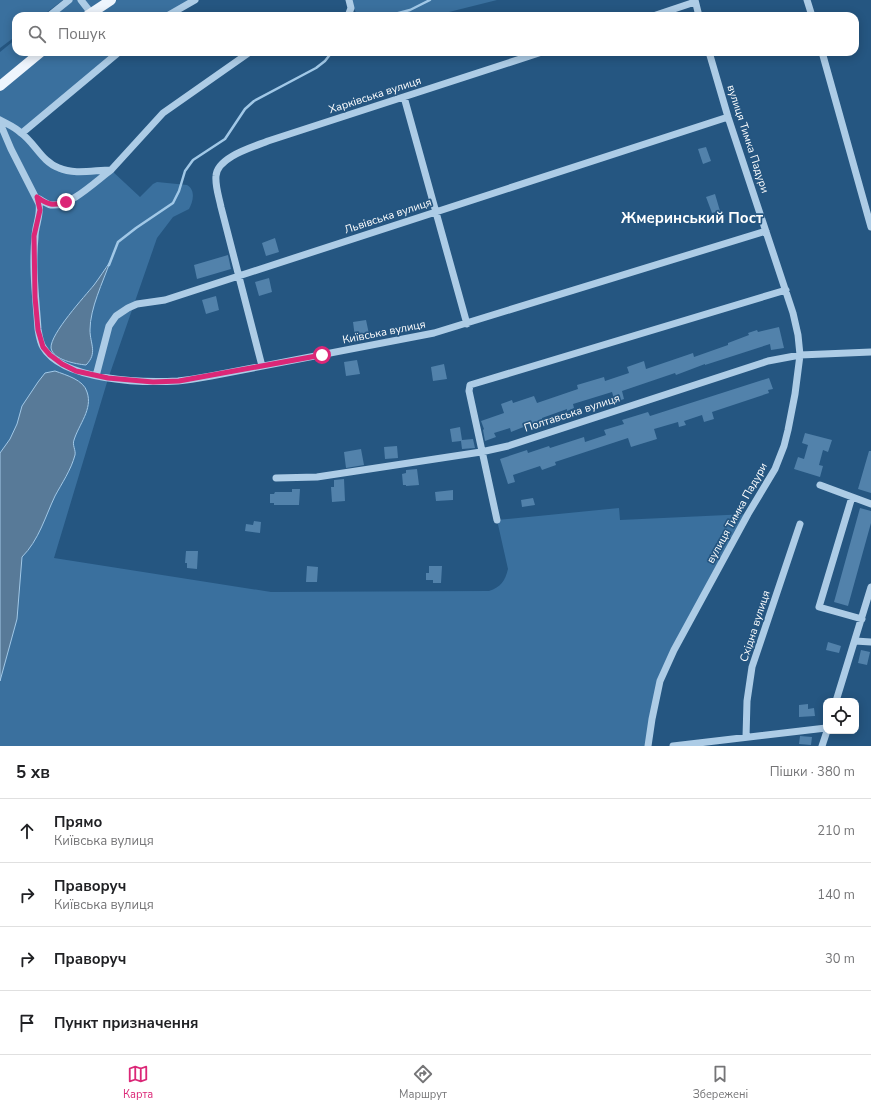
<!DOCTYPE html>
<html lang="uk">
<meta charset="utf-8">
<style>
:root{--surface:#fff;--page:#f2f2f2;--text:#202124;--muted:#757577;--line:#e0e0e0;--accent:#db2777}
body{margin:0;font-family:"Nunito Sans",sans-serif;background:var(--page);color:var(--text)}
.controls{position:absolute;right:12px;bottom:12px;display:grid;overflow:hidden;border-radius:8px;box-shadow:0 2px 10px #0003}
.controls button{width:36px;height:36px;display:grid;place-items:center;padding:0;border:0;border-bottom:1px solid var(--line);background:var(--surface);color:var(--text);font:20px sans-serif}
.stop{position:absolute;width:12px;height:12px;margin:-9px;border:3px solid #db2777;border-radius:50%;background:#fff}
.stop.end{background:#db2777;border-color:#fff;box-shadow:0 1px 4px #0008}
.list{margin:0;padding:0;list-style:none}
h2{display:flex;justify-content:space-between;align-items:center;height:52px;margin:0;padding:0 16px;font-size:17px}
h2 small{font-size:13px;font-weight:400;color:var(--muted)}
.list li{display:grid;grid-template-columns:26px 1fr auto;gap:12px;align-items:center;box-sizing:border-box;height:64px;padding:0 16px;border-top:1px solid var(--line)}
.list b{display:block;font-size:15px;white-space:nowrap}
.list p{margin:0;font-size:13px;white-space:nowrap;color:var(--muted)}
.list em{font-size:13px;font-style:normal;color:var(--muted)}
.icon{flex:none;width:22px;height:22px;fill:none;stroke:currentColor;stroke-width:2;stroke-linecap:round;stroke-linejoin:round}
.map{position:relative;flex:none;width:871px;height:746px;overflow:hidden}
.search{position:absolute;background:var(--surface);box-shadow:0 2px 10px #0003;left:12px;right:12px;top:12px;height:44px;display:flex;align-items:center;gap:10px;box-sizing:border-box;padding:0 14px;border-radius:12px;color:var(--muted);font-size:15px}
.sheet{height:308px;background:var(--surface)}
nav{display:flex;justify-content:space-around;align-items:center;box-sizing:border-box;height:56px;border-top:1px solid var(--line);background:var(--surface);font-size:11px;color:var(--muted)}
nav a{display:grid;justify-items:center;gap:2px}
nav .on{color:var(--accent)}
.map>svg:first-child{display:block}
.green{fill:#3a709e}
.water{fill:#587a98;stroke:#a1c8e7}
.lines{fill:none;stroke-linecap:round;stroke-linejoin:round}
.stream{stroke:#a1c8e7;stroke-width:2.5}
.building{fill:#5282ab}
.minor{stroke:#adcce6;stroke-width:7}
.major{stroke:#eef5fd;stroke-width:10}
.route{stroke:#db2777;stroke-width:5}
.labels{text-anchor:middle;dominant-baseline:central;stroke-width:3.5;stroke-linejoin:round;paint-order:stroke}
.street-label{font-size:11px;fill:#fff;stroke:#255681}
.district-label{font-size:15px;font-weight:bold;fill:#fff;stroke:#255681}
</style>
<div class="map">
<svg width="871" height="746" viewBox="0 0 871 746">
<rect width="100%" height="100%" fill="#255681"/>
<path class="green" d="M0,0H63L42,16H16V36L0,48Z
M66,0H195L167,16H46Z
M349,0H497L433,16H358Z
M16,39V52H119L22,133L60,169L111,170L140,197L153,184L157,182L187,185C196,190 193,202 189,209L173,217L157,238L108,379L54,558L271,592L489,591C501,587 505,581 508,569L497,520L619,508L620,520L748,514L664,670L648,746H0V52Z"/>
<path class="water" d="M110,262C103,282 90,308 90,330C90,344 98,353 86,365C76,364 53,360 51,348C50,334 85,296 94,285C100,277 105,269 110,262Z
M55,371C66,375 84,380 87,392C93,409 79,424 74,440C72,445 76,450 75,455C71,470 62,483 55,496C45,517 39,540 22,557L17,619L0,681V453L10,439L17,424L22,406L38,382L45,373Z"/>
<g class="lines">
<path class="stream" d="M387,16L410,10L430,0
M109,265L118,242L136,228L173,203L179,191L185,171L193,160L225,139L245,109L254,101L316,68L325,61L332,52"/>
</g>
<path class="building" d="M706,147L711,161L703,164L698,149Z
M715,194L720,211L712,213L706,197Z
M275,238L279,252L266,256L262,243Z
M228,255L231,269L197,279L194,265Z
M269,278L272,292L259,296L255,282Z
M216,296L219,310L206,314L202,300Z
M366,320L369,334L355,337L353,322Z
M779,327L784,348L771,350L770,344L705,365V364L676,375L675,373L622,391L624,399L615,402L612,392L573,404L574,408L567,411V409L542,418V420L521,428L511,432L510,428L494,433L496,437L485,441L483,430L484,429L481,421L504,413L501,404L512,400L513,403L534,396L537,403L578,389L577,385L604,377L605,381L629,373L627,367L644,361L646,369L693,353L694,357L728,345V343L749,335L748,333L757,330L758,332Z
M357,360L360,374L346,376L344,362Z
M444,364L447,379L433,381L431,367Z
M769,378L773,389L768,390L769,393L712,412L714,419L704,422L702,415L684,421L686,425L679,427L678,422L654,429L657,439L631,447L628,438L555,462L556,465L542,470L540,466L513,475L515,482L508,484L500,459L527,450L528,453L549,446L550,448L584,437L585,442L606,435L604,430L624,424L622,420L648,412L650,416Z
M460,427L462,440L473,439L475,448L462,449L461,441L452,442L450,429Z
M805,433L832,440L828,452L823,450L819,465L823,466L820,477L794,469L798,457L804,459L808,445L802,443Z
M397,446L398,458L385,459L384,447Z
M361,449L364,465L346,468L344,452Z
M869,451H871V493L858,489Z
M417,469L419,485L406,486V485H403L402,474L406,473V470Z
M344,479L345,501L332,502L331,487H334V480Z
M292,489H300L299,505H274V503H270V494H274L275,492H292Z
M453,490V500L436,501L435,492Z
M533,498L535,505L522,507L521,500Z
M860,508L871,511V523L848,606L834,602Z
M254,521L261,522L260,533L245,531L246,524L253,525Z
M186,551H198L197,569L187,568V563H185Z
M307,566L318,567L317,582H306Z
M429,566H442L441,583H433V580H426V573H429Z
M828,642L841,646L839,653L826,650Z
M861,650L870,652L867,665L858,663Z
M808,704V709L814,708L815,716L799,717V705Z
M800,736L812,737L811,745L799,744Z"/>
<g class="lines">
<path class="minor" d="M81,0L91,13
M695,0L699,16
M807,0L812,16
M49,16L69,0
M167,16L195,0
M348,16L351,8L349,0
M653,16L695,2
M822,52L871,227
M404,97L467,324
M0,120C7,124 15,127 21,133C35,143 42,162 59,168C74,175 95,170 111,170L163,113L250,52
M0,123L11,149L39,204C41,215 35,226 35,237C32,268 36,299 38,329C39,335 40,342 43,347C63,381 143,383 178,381C189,380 200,378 211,376L434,333L766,231
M22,133L119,52
M37,198C42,200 46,204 51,205C70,207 96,181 111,170
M262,366L221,207C219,197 215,186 216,176C217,157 253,147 268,141L542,52
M96,376L109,326L116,316L128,308L137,304L165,300L728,117
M276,478L317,477L481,452L508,446L768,361L800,355L871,352
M820,485L871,504
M852,497L819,607L862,619
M497,520L469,391L470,385L786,290
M855,641L871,642
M836,701L871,587
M746,737L747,701L752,667L800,524
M648,746L652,719L660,681L674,650L748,514L775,469L784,446L788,430L795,394L800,355L798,335L793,313L728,117L709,52
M673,746L826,728
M822,746L827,731"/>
<path class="major" d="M87,16L111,0
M0,86L41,52"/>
</g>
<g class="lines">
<path class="route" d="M66,202C53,206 48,205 37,197L40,210L34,236L35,297L38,330L43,347L50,355L62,364L76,371L108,378L153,382L179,381L322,355"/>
</g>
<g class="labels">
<g class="street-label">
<text transform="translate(375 95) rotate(-18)">Харківська вулиця</text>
<text transform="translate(748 139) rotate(72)">вулиця Тимка Падури</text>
<text transform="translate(388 216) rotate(-18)">Львівська вулиця</text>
<text transform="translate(384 332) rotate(-11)">Київська вулиця</text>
<text transform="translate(572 413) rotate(-18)">Полтавська вулиця</text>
<text transform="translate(737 513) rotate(-61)">вулиця Тимка Падури</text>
<text transform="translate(755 626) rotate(-72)">Східна вулиця</text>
</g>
<g class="district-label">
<text x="692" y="218">Жмеринський Пост</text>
</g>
</g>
</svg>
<div class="controls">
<button><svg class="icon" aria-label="locate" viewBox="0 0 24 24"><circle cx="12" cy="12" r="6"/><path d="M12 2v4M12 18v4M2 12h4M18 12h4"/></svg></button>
</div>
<div class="stop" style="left:322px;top:355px"></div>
<div class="stop end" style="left:66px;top:202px"></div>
<div class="search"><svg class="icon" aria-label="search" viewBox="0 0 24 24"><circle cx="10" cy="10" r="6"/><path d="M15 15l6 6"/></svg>Пошук</div>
</div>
<section class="sheet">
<h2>5 хв<small>Пішки · 380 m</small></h2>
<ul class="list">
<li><svg class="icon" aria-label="ahead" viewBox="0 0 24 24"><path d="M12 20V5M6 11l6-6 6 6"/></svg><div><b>Прямо</b><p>Київська вулиця</p></div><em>210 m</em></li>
<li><svg class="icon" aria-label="right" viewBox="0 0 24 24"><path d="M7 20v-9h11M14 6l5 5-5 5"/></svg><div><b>Праворуч</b><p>Київська вулиця</p></div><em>140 m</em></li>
<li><svg class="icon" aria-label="right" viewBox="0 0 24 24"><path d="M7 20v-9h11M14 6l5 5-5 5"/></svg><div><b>Праворуч</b></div><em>30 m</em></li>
<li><svg class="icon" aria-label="arrive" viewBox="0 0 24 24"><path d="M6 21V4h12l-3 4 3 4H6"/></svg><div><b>Пункт призначення</b></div></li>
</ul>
</section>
<nav>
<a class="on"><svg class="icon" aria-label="map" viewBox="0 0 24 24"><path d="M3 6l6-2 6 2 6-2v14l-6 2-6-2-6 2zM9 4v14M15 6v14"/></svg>Карта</a>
<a><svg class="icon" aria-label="directions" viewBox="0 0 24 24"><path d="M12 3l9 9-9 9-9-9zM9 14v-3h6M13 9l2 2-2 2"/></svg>Маршрут</a>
<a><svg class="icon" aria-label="saved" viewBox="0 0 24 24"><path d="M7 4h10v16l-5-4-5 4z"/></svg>Збережені</a>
</nav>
